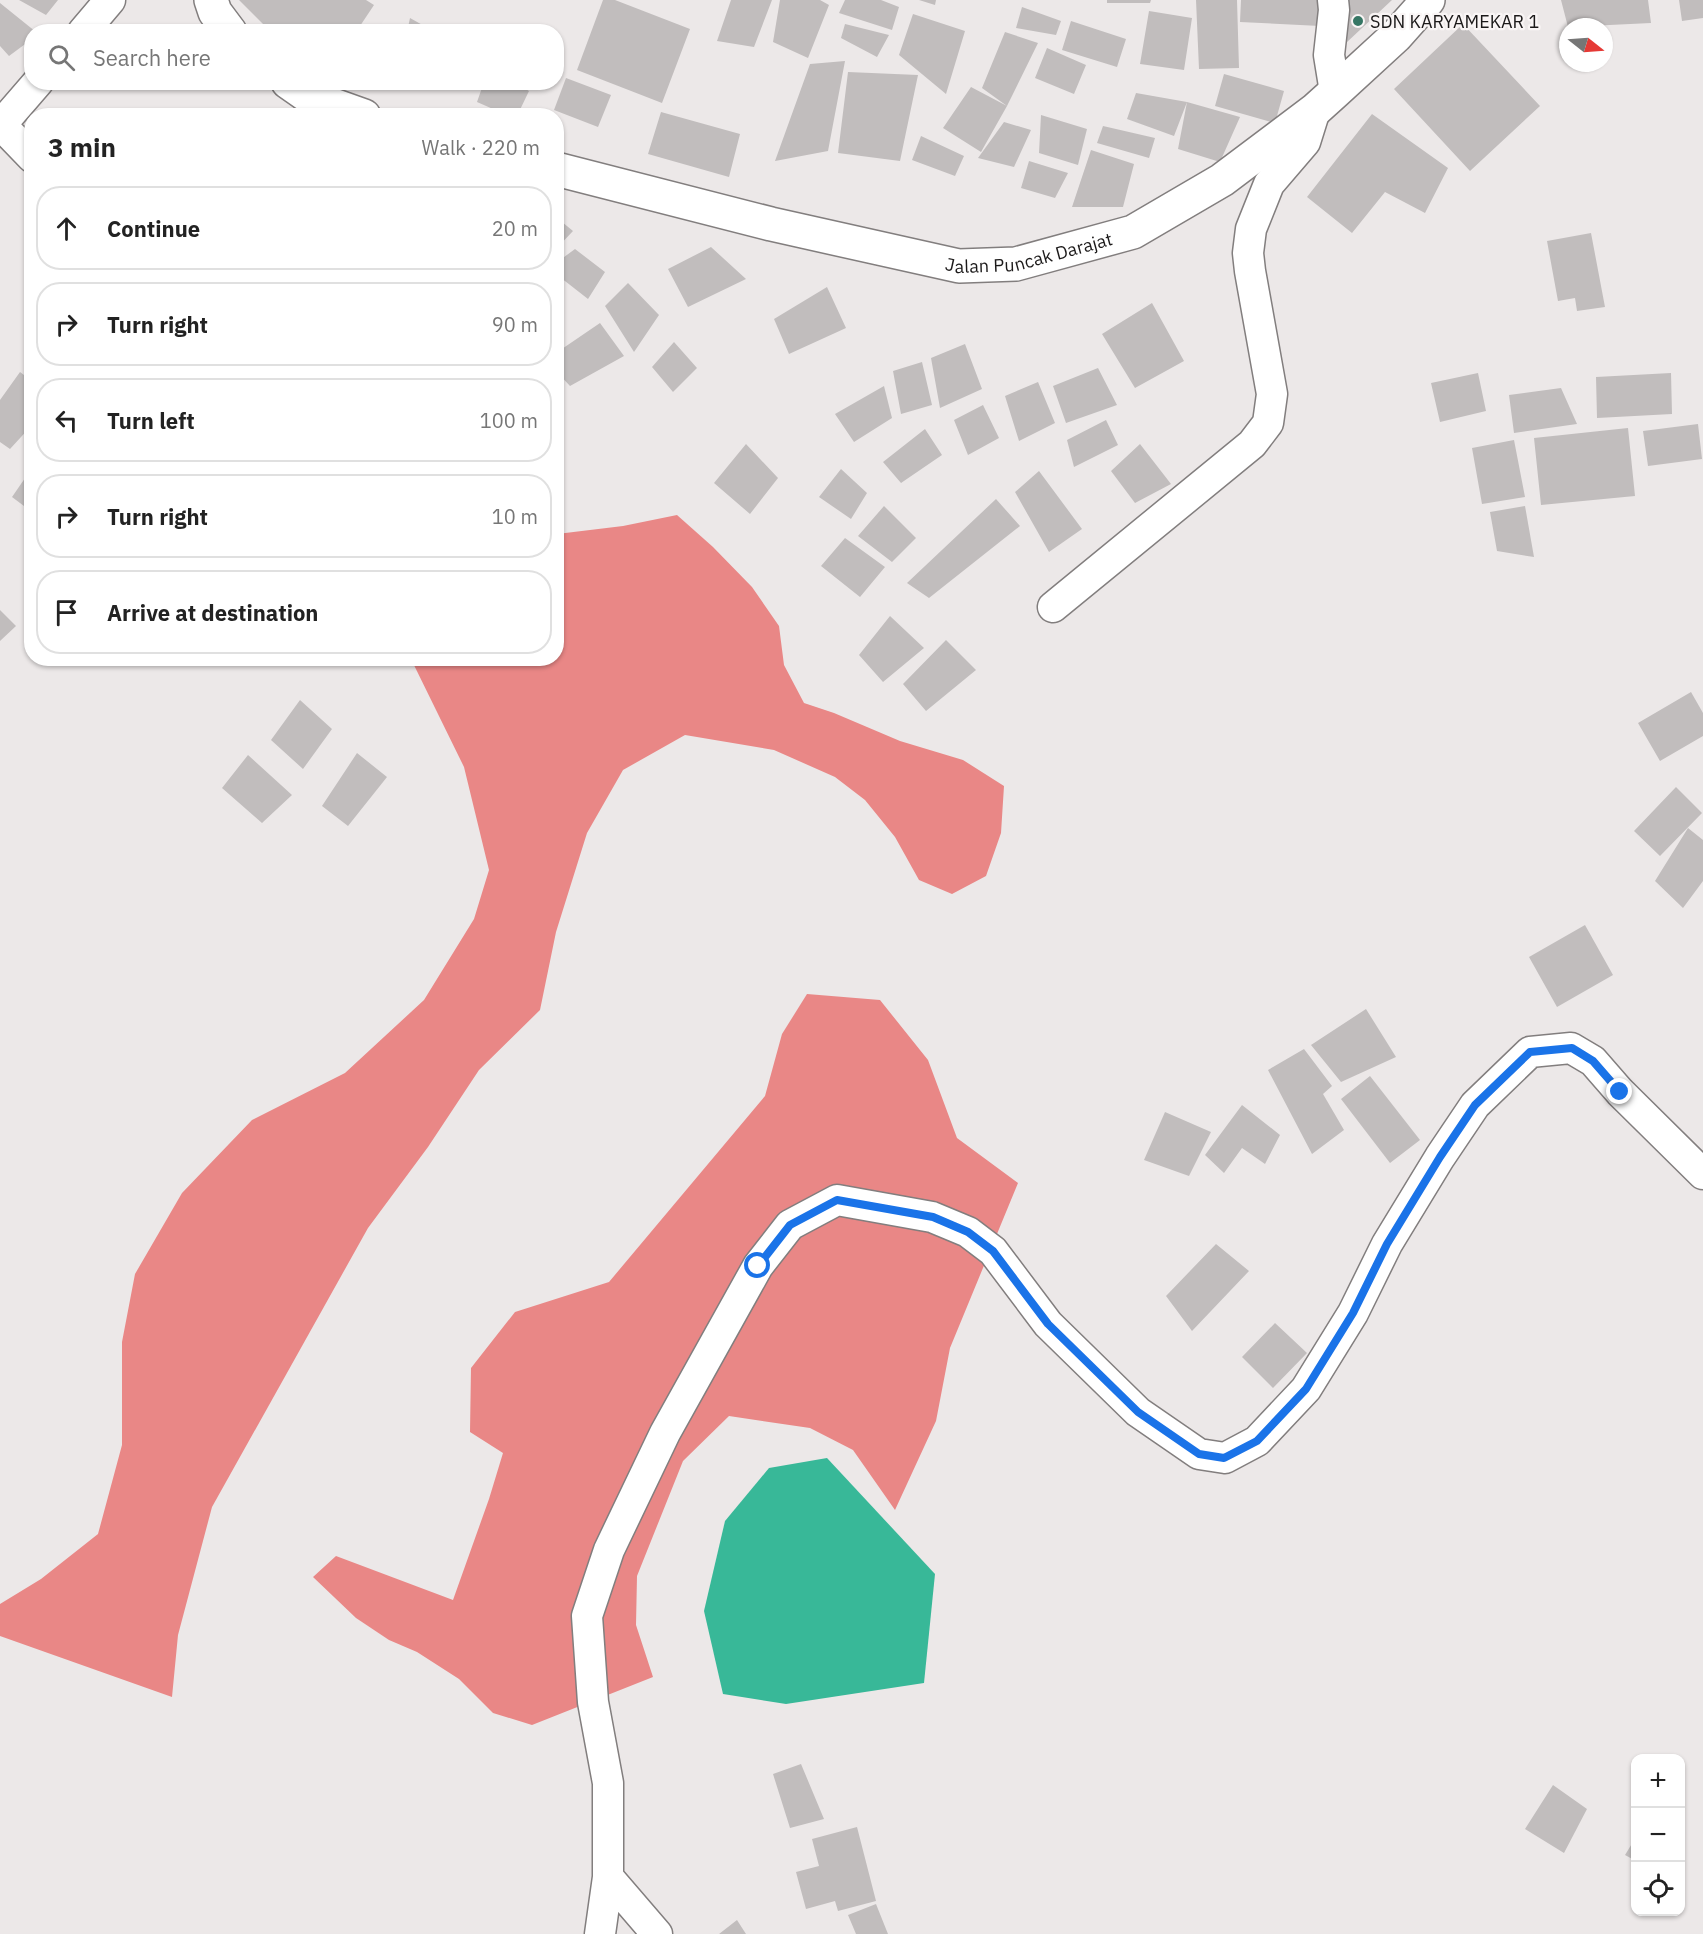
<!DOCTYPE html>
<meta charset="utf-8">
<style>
:root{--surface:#fff;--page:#f6f6f6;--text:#222;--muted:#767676;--line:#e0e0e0}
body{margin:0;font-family:"IBM Plex Sans",sans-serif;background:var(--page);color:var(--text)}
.controls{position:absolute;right:18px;bottom:18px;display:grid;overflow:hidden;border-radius:12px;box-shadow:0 2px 4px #0004}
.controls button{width:54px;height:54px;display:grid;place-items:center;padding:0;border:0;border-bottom:2px solid var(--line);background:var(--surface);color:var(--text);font:30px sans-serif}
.compass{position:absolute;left:1559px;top:18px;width:54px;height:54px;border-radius:50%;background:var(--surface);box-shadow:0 2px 4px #0004;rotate:107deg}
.stop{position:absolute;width:18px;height:18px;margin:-14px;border:4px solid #1a73e8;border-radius:50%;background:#fff}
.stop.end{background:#1a73e8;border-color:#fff;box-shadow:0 2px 6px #0008}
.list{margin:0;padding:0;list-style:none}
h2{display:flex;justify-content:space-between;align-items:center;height:78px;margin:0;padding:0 24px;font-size:26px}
h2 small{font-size:20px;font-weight:400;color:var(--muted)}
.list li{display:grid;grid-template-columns:39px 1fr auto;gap:18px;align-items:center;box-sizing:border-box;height:84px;margin:0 12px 12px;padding:0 12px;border:2px solid var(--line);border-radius:24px}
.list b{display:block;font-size:22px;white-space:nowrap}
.list em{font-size:20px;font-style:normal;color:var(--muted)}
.icon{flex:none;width:33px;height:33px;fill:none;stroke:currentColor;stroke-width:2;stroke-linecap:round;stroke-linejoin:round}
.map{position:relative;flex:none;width:1703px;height:1934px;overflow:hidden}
.search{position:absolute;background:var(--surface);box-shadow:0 2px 4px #0004;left:24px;top:24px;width:540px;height:66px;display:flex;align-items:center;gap:15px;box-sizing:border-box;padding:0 21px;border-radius:24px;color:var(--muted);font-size:22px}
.panel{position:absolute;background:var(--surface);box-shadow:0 2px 4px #0004;left:24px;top:108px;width:540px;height:558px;border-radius:24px}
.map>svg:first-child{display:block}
.forest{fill:#e98786}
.water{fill:#38b898}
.building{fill:#c1bdbd}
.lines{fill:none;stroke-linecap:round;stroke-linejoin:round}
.minor-casing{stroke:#827e7e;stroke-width:33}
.tertiary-casing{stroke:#827e7e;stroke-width:36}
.minor{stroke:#fff;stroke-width:30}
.tertiary{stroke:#fff;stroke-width:33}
.route{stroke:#1a73e8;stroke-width:8}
.poi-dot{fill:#367664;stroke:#f9f5f5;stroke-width:2}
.labels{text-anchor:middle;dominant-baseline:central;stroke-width:4.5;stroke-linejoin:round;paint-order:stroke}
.poi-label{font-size:18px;fill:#1b1919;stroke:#f9f5f5;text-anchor:start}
.street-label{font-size:18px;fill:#1b1919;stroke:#f9f5f5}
</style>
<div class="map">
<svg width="1703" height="1934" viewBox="0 0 1703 1934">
<rect width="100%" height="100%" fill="#ece8e8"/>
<path class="forest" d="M677,515L713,547L752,587L779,626L784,665L804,703L834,713L900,741L963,760L1004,786L1001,833L986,876L952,894L919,880L895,837L865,800L835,777L774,750L685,735L623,770L587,833L556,932L540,1010L479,1070L428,1147L368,1228L212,1507L178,1635L172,1697L0,1636V1604L41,1579L98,1534L122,1445V1342L135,1274L182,1193L252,1120L345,1073L424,1000L474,919L489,870L464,767L411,659L556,658L557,534L623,526Z
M807,994L880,1000L928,1060L957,1138L1018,1183L950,1348L936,1421L895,1510L853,1450L810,1428L729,1416L683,1461L637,1576L636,1625L653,1677L532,1725L493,1713L459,1679L417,1652L389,1640L356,1618L313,1577L336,1556L453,1600L489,1499L503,1453L470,1432L471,1368L515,1312L609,1282L765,1096L782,1034Z"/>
<path class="water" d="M827,1458L935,1574L924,1683L786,1704L723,1694L704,1611L725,1521L769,1468Z"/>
<path class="building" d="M19,0H58L46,15Z
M239,0H366L374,5L356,32H271Z
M603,0H615L690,29L662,103L577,70Z
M731,0H772L754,47L717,41Z
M780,0H820L829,5L808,58L773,42Z
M845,0H881L899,7L892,30L839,13Z
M919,0H936L935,5Z
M1107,0H1151L1150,3H1107Z
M1196,0H1237L1239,68L1199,69Z
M1241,0H1322L1320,26L1240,22Z
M1346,0H1392L1346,43Z
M1561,0H1648L1651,23L1568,27Z
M1679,0H1703V18L1682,21Z
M0,3L36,32H32V39L9,56L0,46Z
M1022,7L1061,21L1056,35L1016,28Z
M1149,11L1192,18L1184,70L1140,64Z
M913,14L965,31L946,94L899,55Z
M410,18L435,32H407Z
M1071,21L1126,39L1117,67L1062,50Z
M845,24L889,35L877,57L841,38Z
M1463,24L1540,106L1470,171L1394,89Z
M1005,32L1038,43L1007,106L981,152L943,128L971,87L1007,106L982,88Z
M1047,48L1086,65L1074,94L1035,78Z
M845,61L828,151L775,161L810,64Z
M848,72L918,75L900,161L838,153Z
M1224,74L1284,91L1275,123L1215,106Z
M566,78L611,95L598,127L554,110Z
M372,82H388L385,89Z
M484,82H514L529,91L517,116H509L477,102Z
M1136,93L1187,102L1174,136L1127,119Z
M1187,102L1240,117L1220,162L1178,149Z
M661,112L740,134L729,177L648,154Z
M1372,114L1448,168L1425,213L1385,192L1352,233L1307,197Z
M1041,115L1087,129L1078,165L1039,153Z
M1004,122L1031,130L1014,167L978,158Z
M1103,126L1155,138L1149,158L1097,143Z
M921,136L964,156L955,176L912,160Z
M1091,150L1134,164L1123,207H1072Z
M1029,161L1068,173L1055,198L1021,188Z
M556,217L573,231L556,249Z
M1591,233L1605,307L1577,311L1575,298L1558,301L1547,241Z
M711,247L746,279L688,307L668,269Z
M575,249L605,272L588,299L556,274V263Z
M628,283L659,315L634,352L605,306Z
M827,287L846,328L789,354L774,319Z
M556,289L563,297L556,301Z
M1152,303L1184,361L1135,388L1102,334Z
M600,323L624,356L570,386L556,371V353Z
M674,342L697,368L673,392L652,367Z
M965,344L982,389L940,408L931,358Z
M922,362L932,405L901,414L893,371Z
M1098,368L1117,405L1066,423L1053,386Z
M20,372L32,381V425L10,449L0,442V400Z
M1478,373L1486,411L1440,422L1431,383Z
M1671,373L1672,414L1597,418L1596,377Z
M1038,382L1055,423L1019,441L1005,396Z
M884,386L892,418L854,442L835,414Z
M1561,388L1577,424L1514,433L1509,395Z
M983,405L999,438L968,455L954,420Z
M1106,420L1118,445L1074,467L1067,440Z
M556,424L560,445L556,446Z
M1698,424L1702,459L1648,466L1643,431Z
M1628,428L1635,496L1541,505L1534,438Z
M925,429L942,455L901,483L883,462Z
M1514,440L1525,497L1482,504L1472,448Z
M746,444L778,478L750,514L714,483Z
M1140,444L1171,484L1135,503L1111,471Z
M32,468V512L12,497Z
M841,469L867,493L851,519L819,497Z
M1039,471L1082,529L1049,552L1015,492Z
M996,499L1020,526L929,598L907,583Z
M884,506L916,538L892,562L858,536Z
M1525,506L1534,557L1497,551L1490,512Z
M845,538L885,567L860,597L821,566Z
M0,610L16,626L0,641Z
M32,613V625L25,620Z
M890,616L924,648L883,682L859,655Z
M946,640L976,670L926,711L903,684Z
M1691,692L1703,713V736L1660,761L1638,723Z
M300,700L332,729L303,769L271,740Z
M357,753L387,777L348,826L322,806Z
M248,755L292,795L262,823L222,788Z
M1676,787L1702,813L1660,856L1634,831Z
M1688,828L1703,840V881L1683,908L1655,881Z
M1585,925L1613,975L1557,1007L1529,957Z
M1366,1009L1396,1057L1341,1082L1311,1045Z
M1304,1049L1332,1086L1323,1094L1344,1130L1312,1154L1268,1070Z
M1370,1076L1420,1140L1390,1163L1341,1099Z
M1242,1105L1280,1135L1265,1164L1242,1148L1224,1173L1205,1155Z
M1165,1112L1211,1132L1189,1176L1144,1160Z
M1216,1244L1249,1271L1192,1331L1166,1296Z
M1275,1323L1307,1353L1273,1388L1242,1357Z
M801,1764L824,1819L790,1828L773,1774Z
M1553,1785L1587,1809L1564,1853L1525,1829Z
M857,1827L876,1901L838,1911L835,1901L806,1909L796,1872L819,1866L812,1839Z
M1636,1837V1861L1625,1855Z
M876,1904L888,1934H856L848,1915Z
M737,1920L746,1934H719Z"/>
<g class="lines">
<g class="minor-casing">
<path id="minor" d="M1333,0L1334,10L1329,55L1335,92
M83,32L110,0
M1,125L32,157
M0,126L38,82
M1053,607L1252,444L1268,423L1272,394L1250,271L1248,253L1251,229L1269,184L1305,142L1315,110
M608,1877L657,1934
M600,1934L608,1877V1783L593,1702L587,1616L609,1550L665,1433L758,1266L790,1225L837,1200L932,1217L968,1232L993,1251L1048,1324L1138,1412L1199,1454L1225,1458L1257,1441L1306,1389L1353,1313L1387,1244L1440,1157L1475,1105L1530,1052L1571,1048L1593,1061L1620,1092L1703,1174"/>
</g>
<g class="tertiary-casing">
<g id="tertiary">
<path d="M211,0L215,12L230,32"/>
<path d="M288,82L308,96L364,116"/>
<path id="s1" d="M556,169L771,224L959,266L1016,264L1133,232L1222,180L1315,110L1335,92L1396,36L1428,0"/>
</g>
</g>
<use href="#minor" class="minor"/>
<use href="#tertiary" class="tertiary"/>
</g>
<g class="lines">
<path class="route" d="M758,1266L790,1225L837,1200L933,1217L968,1232L993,1251L1048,1324L1138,1412L1199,1454L1224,1458L1257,1441L1306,1389L1353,1313L1387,1244L1440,1157L1475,1105L1530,1052L1572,1048L1593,1061L1620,1092"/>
</g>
<circle class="poi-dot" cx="1358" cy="21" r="6"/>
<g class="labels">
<g class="poi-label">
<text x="1370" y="21">SDN KARYAMEKAR 1</text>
</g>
<g class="street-label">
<text stroke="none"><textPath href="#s1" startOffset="486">Jalan Puncak Darajat</textPath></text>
</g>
</g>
</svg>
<div class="controls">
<button>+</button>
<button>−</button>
<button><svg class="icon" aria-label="locate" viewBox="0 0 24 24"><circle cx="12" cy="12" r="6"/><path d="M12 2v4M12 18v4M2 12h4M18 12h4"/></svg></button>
</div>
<svg class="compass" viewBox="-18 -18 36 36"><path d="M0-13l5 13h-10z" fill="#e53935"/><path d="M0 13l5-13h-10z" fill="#767676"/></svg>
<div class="stop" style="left:758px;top:1266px"></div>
<div class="stop end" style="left:1620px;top:1092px"></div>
<div class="search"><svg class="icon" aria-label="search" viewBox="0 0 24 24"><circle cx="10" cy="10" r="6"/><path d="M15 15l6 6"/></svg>Search here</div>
<section class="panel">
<h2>3 min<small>Walk · 220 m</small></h2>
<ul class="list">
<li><svg class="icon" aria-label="ahead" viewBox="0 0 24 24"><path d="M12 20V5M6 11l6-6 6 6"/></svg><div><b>Continue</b></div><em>20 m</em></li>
<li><svg class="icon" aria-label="right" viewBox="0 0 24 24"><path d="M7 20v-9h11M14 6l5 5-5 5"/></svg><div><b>Turn right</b></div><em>90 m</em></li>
<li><svg class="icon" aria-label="left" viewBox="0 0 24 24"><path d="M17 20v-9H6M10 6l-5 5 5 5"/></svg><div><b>Turn left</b></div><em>100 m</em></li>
<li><svg class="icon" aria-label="right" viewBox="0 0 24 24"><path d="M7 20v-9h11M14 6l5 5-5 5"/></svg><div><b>Turn right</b></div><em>10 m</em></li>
<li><svg class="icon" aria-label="arrive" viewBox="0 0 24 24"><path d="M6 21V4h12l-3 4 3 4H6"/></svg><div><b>Arrive at destination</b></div></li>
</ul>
</section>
</div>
